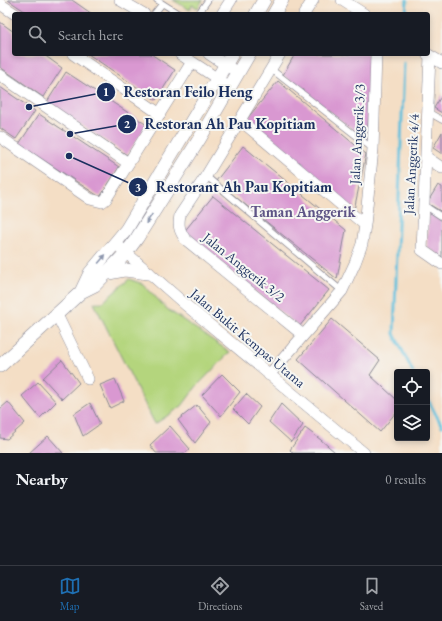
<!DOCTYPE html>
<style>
:root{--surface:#171b24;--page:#20242c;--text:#f1f3f6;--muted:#9ea1a6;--line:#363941;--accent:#1f6fb2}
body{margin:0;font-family:"EB Garamond",serif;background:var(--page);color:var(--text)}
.controls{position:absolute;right:12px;bottom:12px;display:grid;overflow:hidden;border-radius:4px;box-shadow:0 2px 6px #0003}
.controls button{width:36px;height:36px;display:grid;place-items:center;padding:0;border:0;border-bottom:1px solid var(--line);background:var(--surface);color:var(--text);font:20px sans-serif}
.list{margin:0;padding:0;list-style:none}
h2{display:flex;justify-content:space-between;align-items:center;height:52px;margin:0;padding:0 16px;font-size:17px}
h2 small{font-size:13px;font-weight:400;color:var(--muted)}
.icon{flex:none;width:22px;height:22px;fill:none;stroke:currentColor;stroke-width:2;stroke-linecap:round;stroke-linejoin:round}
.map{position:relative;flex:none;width:442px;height:453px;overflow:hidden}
.search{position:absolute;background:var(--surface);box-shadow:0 2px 6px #0003;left:12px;right:12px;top:12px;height:44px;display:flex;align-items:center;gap:10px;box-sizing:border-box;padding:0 14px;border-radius:4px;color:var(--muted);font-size:15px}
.sheet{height:112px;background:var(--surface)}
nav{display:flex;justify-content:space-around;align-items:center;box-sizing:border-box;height:56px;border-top:1px solid var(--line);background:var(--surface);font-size:11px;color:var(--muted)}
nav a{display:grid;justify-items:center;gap:2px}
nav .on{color:var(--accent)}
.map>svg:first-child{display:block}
.green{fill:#b4d57d;stroke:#68826e}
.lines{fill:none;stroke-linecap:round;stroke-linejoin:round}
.stream{stroke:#5fc0dd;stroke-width:3}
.building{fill:#d998d1}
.service-casing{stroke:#888692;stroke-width:7}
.minor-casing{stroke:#888692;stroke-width:12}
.tertiary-casing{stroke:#888692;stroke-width:14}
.service{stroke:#fff;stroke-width:5.5}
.minor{stroke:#fff;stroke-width:11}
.tertiary{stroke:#fff;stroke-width:13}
.oneway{fill:#8d97ae}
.labels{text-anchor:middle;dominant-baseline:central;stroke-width:4;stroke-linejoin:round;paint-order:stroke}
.street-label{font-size:14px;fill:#1b2f5e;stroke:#f6f6f2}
.neighbourhood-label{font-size:15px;font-weight:bold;fill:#5e5486;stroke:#f6f6f2}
.leader{fill:none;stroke:#1b2f5e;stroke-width:1.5}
.callout-dot{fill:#1b2f5e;stroke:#f6f6f2;stroke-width:1.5}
.mark-label{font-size:12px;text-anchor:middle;font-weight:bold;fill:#fff}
.callout-label{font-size:15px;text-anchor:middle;font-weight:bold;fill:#1b2f5e;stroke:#f6f6f2;stroke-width:4;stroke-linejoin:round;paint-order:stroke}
</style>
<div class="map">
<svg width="442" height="453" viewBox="0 0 442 453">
<rect width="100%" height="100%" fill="#f6f6f2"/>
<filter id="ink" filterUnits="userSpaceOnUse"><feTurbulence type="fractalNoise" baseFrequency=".025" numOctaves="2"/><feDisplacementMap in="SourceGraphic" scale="8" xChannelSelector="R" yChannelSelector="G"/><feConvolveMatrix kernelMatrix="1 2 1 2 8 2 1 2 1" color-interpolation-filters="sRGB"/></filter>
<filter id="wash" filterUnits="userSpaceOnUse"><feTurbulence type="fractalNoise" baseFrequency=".012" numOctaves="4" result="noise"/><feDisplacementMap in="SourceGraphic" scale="16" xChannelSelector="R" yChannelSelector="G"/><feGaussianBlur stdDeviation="0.9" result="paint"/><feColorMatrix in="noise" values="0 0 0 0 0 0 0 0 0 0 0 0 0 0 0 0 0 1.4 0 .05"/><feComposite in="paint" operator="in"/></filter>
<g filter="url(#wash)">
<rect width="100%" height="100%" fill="#f4dec5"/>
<path class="green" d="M173,0H203L198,8L192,5L190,10Z
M129,279L143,284L167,309L230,352L196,387L182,406L155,424L94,303H102Z"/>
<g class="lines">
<path class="stream" d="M406,14L407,0
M404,63L394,334L413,372
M427,398L442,426"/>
</g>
<g id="blocks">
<path class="building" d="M8,0H72L92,14H29Z
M0,22L14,32V54H43L62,68L43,97L0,67Z
M88,54H151L175,70L156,100Z
M295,54H372L367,141L283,75Z
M66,72L147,125L127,155L47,102Z
M278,81L366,154L354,210L246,120Z
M0,87L35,111L16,139L0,128Z
M442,95V113L434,108Z
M39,114L119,167L100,197L19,144Z
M442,132V154L433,148Z
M243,146L346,230L337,279L216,181Z
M438,185L442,187V212L427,203Z
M213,196L329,290L299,327L183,233Z
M428,211L442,220V257L427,248Z
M332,319L380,360L370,375L397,400V411L380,432L298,359Z
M62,360L79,383L62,399L43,378Z
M222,374L240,392L221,416L202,395Z
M115,379L124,401L110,408L100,385Z
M38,382L56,402L40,418L22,396Z
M246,394L260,407L248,424L233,409Z
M8,402L25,423L7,439L0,438V409Z
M90,403L100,424L83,436L74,414Z
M281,404L303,425L291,442L269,422Z
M197,405L211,422L195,443L178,420Z
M170,426L190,449L185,453H156L150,445Z
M305,428L321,440L335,452L334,453H293L290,450Z
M48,436L63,453H29Z"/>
</g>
</g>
<g filter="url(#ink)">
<use href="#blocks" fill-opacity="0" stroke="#888692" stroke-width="1"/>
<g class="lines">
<g class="service-casing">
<path id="service" d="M157,0L179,14
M154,14L162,4
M198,14L208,0
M271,69L373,149
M428,112L442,120
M206,176L342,291
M424,205L442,217"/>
</g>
<g class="minor-casing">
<path id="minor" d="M120,0L144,14
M342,0L364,14
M0,4L15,14
M222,14L231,0
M304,14L313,0
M73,54L160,114
M180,54L230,87
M209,54L238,73
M280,54L206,176L180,215C178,225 179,230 185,239L303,335
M427,54L442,63
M430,56L422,250L442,264
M0,75L128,163
M240,120L365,225
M0,137L90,199L102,202L106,199L192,62
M426,157L442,168
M115,243L187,306L364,453
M57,315L88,379
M269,375L342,291L355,263L362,244L365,225L373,149L376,54"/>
</g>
<g class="tertiary-casing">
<path id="tertiary" d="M256,14L264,0
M274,14L282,0
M105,274L125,270L148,273
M81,292L90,273L126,230L232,54
M0,366L81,292L95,285L126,253L137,238L200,138L249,54"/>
</g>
<use href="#service" class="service"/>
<use href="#minor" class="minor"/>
<use href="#tertiary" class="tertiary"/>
</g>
<defs><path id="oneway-solid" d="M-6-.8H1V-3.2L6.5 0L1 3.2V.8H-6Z"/></defs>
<g class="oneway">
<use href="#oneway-solid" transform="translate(149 219) rotate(124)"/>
<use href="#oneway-solid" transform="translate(102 259) rotate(-50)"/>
</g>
</g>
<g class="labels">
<g class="street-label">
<text transform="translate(357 134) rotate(-87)">Jalan Anggerik 3/3</text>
<text transform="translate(411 164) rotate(-87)">Jalan Anggerik 4/4</text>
<text transform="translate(244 267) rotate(39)">Jalan Anggerik 3/2</text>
<text transform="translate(248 338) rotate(40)">Jalan Bukit Kempas Utama</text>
</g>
<g class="neighbourhood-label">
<text x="303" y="211">Taman Anggerik</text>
</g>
</g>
<path class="leader" d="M29 107L106 92M70 134L127 124M69 156L138 187"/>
<g class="callout-dot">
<circle cx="29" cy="107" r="4"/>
<circle cx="70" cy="134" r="4"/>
<circle cx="69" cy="156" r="4"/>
<circle cx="106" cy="92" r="10"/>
<circle cx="127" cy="124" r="10"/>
<circle cx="138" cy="187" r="10"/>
</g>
<g class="mark-label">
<text x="106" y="96">1</text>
<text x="127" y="128">2</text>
<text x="138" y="191">3</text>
</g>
<g class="callout-label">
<text x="188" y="97">Restoran Feilo Heng</text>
<text x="230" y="129">Restoran Ah Pau Kopitiam</text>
<text x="244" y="192">Restorant Ah Pau Kopitiam</text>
</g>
</svg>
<div class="controls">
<button><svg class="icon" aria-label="locate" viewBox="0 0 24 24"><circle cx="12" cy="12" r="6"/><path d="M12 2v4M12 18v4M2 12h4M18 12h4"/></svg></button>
<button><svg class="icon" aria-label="layers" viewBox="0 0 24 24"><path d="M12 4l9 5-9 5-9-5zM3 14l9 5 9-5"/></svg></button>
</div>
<div class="search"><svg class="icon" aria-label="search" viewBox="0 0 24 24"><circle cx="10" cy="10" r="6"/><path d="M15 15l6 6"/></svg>Search here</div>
</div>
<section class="sheet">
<h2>Nearby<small>0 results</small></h2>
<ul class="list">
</ul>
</section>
<nav>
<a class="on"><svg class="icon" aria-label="map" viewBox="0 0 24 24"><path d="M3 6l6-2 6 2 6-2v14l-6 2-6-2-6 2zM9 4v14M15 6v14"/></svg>Map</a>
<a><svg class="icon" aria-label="directions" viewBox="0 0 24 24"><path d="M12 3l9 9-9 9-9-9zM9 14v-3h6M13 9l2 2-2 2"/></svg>Directions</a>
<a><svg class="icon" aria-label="saved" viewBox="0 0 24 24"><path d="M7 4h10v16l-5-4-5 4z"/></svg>Saved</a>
</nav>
